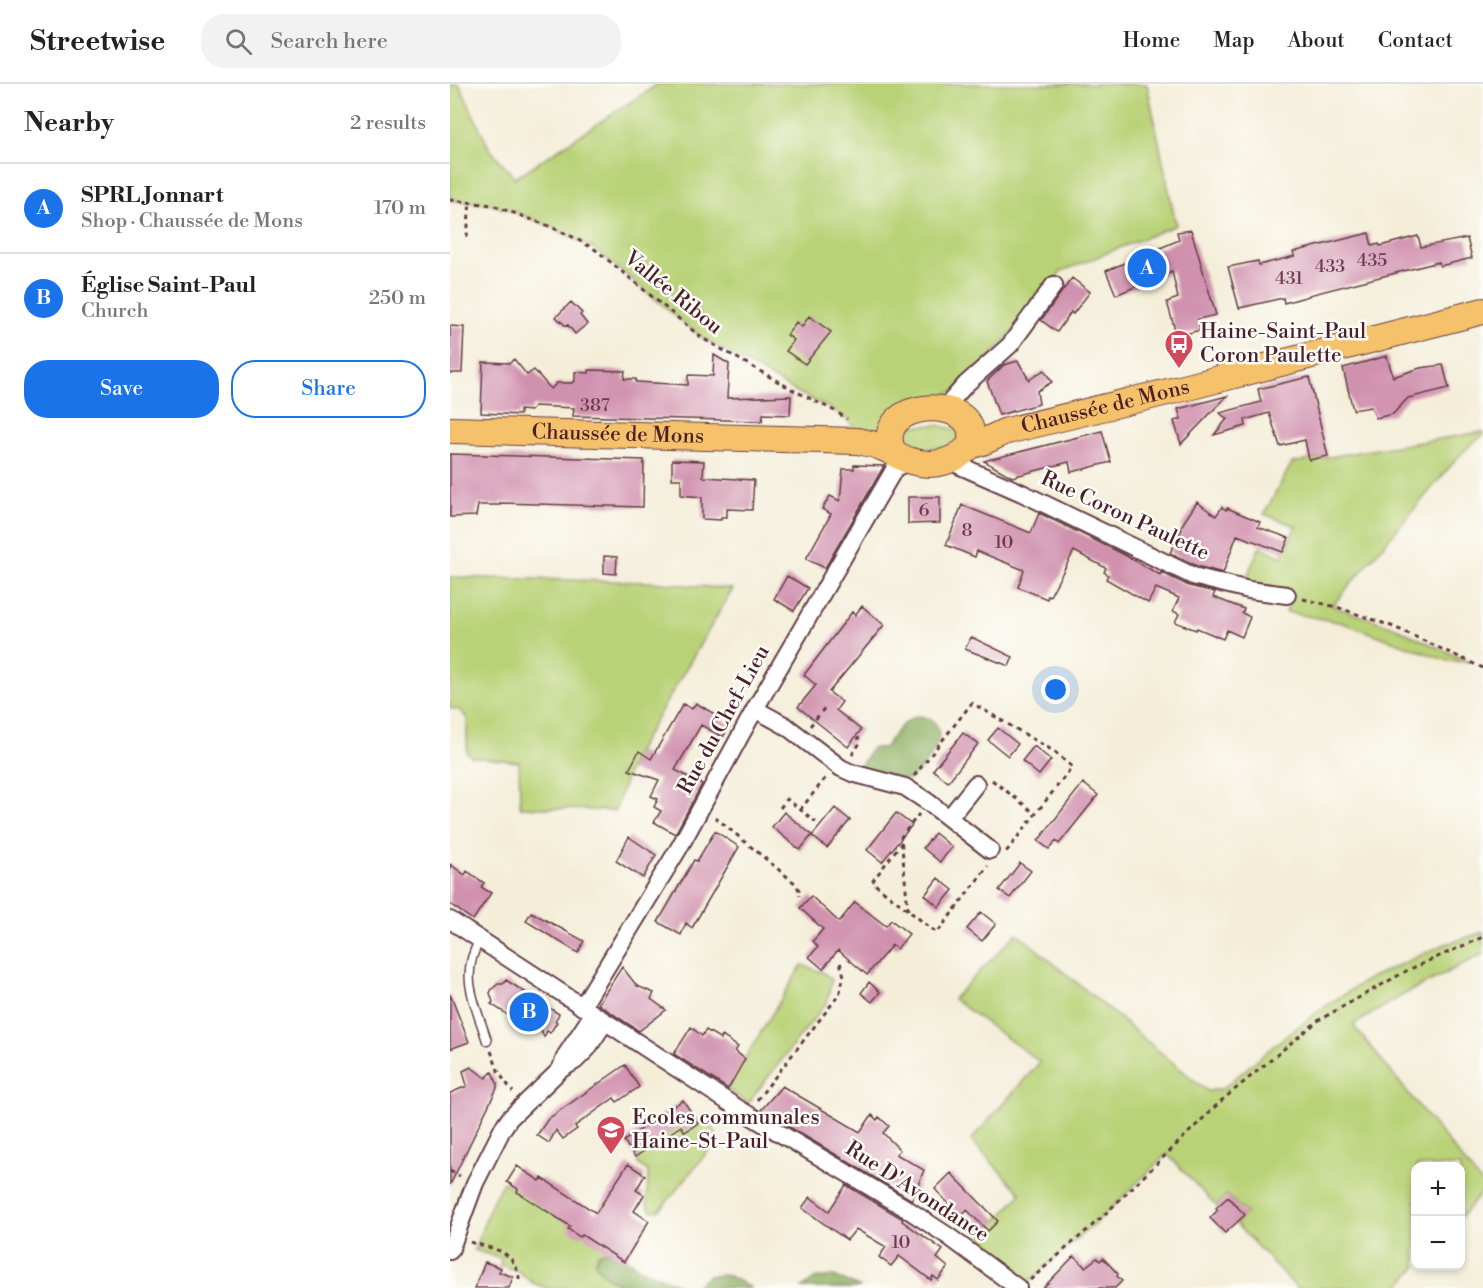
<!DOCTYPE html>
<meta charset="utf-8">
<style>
:root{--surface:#fff;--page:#f2f2f2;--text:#222;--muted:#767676;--line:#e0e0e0;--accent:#1a73e8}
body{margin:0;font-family:"Libre Bodoni",serif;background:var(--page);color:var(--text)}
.controls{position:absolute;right:18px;bottom:18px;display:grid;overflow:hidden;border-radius:12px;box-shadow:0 3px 9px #0003}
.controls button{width:54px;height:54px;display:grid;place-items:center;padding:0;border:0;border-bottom:2px solid var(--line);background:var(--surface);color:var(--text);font:30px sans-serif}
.you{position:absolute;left:606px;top:606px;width:21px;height:21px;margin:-15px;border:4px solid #fff;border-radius:50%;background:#1a73e8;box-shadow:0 0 0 9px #1a73e833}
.badge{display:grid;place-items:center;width:39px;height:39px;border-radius:50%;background:var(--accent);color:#fff;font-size:20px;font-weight:700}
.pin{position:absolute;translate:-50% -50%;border:3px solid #fff;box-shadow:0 2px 6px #0006}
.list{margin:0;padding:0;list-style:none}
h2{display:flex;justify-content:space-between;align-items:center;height:78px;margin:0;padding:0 24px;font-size:26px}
h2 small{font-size:20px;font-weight:400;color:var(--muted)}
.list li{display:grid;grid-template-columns:39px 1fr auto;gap:18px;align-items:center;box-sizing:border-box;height:90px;padding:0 24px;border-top:2px solid var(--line)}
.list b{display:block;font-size:22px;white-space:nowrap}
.list p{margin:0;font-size:20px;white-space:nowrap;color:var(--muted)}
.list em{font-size:20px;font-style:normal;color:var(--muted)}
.actions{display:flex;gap:12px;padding:18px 24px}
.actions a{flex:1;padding:14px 0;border:2px solid var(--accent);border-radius:24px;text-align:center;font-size:21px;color:var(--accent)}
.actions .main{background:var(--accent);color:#fff}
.icon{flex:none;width:33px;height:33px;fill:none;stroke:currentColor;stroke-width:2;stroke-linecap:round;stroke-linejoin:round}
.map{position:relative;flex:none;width:1033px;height:1204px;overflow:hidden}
header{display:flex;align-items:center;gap:36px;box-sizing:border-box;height:84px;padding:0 30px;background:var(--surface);border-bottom:2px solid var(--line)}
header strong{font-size:28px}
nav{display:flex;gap:33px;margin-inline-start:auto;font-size:21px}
.search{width:420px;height:54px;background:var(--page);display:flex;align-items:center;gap:15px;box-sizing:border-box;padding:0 21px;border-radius:24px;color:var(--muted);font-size:22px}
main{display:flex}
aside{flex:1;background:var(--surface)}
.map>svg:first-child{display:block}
.green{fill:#b9d277;stroke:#827851;stroke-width:1.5}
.forest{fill:#92b468;stroke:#6e6a4a;stroke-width:1.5}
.building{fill:#d091ae}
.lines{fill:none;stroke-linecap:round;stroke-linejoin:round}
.lane-casing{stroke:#643e45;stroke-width:11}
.street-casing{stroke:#643e45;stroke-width:20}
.primary-casing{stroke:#643e45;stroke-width:28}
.path{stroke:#643e45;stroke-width:3;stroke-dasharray:4.5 4.5;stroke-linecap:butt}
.lane{stroke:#fff;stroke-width:8}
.street{stroke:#fff;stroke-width:16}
.primary{stroke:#f5c16b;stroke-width:26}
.labels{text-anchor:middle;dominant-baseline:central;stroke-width:5;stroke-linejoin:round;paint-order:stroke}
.number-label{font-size:18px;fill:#6c3c4c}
.street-label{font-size:21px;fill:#4a1f2b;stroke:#fdfcf7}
.poi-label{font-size:21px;fill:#4a1f2b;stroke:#fdfcf7;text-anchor:start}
</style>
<header>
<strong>Streetwise</strong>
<div class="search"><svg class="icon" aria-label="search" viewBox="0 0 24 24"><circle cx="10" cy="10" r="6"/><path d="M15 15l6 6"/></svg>Search here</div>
<nav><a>Home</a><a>Map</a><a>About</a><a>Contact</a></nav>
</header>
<main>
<aside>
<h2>Nearby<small>2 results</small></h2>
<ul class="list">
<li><span class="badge">A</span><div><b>SPRL Jonnart</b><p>Shop · Chaussée de Mons</p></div><em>170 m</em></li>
<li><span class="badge">B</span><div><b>Église Saint-Paul</b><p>Church</p></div><em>250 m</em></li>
</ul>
<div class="actions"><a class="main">Save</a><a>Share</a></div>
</aside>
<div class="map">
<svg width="1033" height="1204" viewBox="0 0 1033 1204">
<rect width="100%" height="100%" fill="#fdfcf7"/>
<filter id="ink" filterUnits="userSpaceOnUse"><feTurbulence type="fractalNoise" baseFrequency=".0167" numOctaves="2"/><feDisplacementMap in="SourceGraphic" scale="12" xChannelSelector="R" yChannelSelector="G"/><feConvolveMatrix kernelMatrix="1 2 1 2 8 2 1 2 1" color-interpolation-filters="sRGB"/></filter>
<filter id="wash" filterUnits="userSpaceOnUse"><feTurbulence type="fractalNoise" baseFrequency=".008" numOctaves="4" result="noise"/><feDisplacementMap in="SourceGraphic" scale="24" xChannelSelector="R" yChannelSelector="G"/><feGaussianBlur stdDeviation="1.35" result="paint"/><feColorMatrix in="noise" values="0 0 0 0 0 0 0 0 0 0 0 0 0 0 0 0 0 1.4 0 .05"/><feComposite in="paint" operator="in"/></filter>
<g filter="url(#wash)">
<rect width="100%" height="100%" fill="#f4eed9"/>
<path class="green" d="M0,0H9L39,64L65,94L208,0H697L726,141L610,188L604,201L516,300L440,345L408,357L400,338L385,327L343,306L252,254L146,166L99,142L67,129L42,121L0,116Z
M487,341L508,346L509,351L504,359C490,366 467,368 455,357L454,348L463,342Z
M1033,348V352L1026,356L1009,372L882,522L944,543L1019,578L998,577L893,539L836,528L839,520L836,511L792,504L810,462L831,473L846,442L814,430L842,379Z
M0,493L199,498L283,505L182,676L165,727L70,723L69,678L22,673L17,669V634L9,626L0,624Z
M1033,848V870L951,912L903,941L1033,1101V1107L1011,1133L1010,1082H966V1182H967L947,1204H847L786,1140L796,1129L777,1111L766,1122L717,1070L652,1133L578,1198L525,1160L571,1110L521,1056L590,978L503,915L567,849L757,1007L772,1005L827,959L874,923L918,895L993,861Z
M352,881L372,888L382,895L377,918L298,1019L276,1005Z
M236,1036C253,1035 262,1039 268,1055L210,1126L201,1127L197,1120L198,1087L188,1080V1073L190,1066Z
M53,1098L173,1173L145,1179C151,1193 170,1199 183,1204H96L83,1199L68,1187L50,1181L51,1174L24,1166L42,1118Z"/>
<path class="forest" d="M468,632C510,637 478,683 458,696L413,685L411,681L422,664H434C444,651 452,637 468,632Z
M156,1167L173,1173L191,1185L236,1204C219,1204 200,1204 183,1204C171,1202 150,1191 145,1179L148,1170Z
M277,1191L301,1204H243L258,1192Z
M384,1192L411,1204H352L366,1194Z"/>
<g id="blocks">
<path class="building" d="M741,146L766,231L748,235L750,246L732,251L725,246L717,218L728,214L722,187L666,211L656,187L729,156L727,148Z
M919,149L922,162L929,160L930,162L968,152L971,163L1017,154L1022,174L990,182L989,178L859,211V212L834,219L833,214L789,224L778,183L808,177L809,181L845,172L843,168Z
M622,194L640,208L623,230L621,228L607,248L591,236Z
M121,218L132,229L130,231L137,240L125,250L118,241L116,242L106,233Z
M359,232L381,248L355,280L336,267L344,256L337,251L346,238L352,243Z
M0,242L14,243L12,289H0Z
M264,271L279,280L277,314L341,312L340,331L313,330L312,337L123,332L124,324L84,322L81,327L70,326V331L31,329L33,278L60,279L64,275L77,291L84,286L101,305L107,299H122L125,297V288L139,289V286L175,287L174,295H186V298L238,301V291L263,292Z
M937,272L943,293L970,284L993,281L999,304L958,314L943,330L926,334L921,323L903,326L893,284Z
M568,277L579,296L594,286L602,298L587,307L589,320L549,331L537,297L554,281Z
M859,293L878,372L859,376L855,356L830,362L819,329L795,336L796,342L764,351L777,335L770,329L811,318L808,305Z
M777,312L731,360L724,337L731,335L728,325Z
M652,347L661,378L634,385L621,388L619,378L562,393L534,377Z
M0,370L194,376L193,423L50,419V421H28L26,432L0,433Z
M222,376L254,377L253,393L304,396L302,426L277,425V433H271V436L252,435V413L231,411V395H222Z
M404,381L434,382L375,484L356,475L381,430L372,425L380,412L390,417L393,385H404Z
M458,413H490V439L458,440Z
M747,418L766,432L772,423L776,426L777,424L810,438L808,443L839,454L833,468L787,451L773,489L747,482L720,469L732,445L730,444Z
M512,421L581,449L589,429L673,470L710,491L711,488L739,502L765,508L763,513L794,525L792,529L800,533L792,553L777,546L773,555L747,544L746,546L725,538L729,530L723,527L729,514L706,504L698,519L656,495L658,491L654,488L656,484L624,467L600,512L598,511L597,515L568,503L574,486L527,467L525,473L496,461Z
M154,472L167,473L166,490L154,489Z
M337,492L358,504L344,527L324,515Z
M412,522L434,541L379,608L392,618L386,626L411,646L398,663L348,623L366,601L354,591L402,528L405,531Z
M521,553L563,573L559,582L515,565Z
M246,619L281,640L273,653L251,641L225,686L252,700L225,750L204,738L211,727L204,723L208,715L201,712L209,696L179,686L189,667L201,675L233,620L242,625Z
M548,644L568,660L558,672L538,656Z
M513,649L528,660L498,698L483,686Z
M584,662L601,676L589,691L572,677Z
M633,699L648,711L609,760L606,757L599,765L588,757Z
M385,724L400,736L377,764L362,752Z
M334,728L362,751L350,766L322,743Z
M446,729L462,741L432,778L417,766Z
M265,747L289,763L242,844L236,839L231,851L208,838L244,776L247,777Z
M485,749L502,763L490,778L473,764Z
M179,753L206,771L193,794L166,777Z
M570,779L581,787L560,814L549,806Z
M0,780L15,791L17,787L34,799L31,803L41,809L23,836L0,820Z
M488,794L503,806L489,823L475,811Z
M361,812L389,838L405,818L436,842L441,836L459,850L447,865L442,861L417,891L388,866L373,885L359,873L368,863L363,857L373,845L350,824Z
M81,828L134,857L128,869L76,837Z
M531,828L546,840L532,857L517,845Z
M172,883L187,902L204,909L201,915L216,926L189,947L148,920Z
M56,896L109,930L105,937L107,938L100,949L97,947L94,953L86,933L70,939L41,920L43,918L40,909L42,905L48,900H53Z
M419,898L430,908L422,918L411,909Z
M0,910L19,958L0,965Z
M241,943L252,952L256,946L271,955L272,952L288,963L285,967L295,975L278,1005L224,970Z
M175,981L189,1003L167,1018L164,1014L125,1042L127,1045L113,1055L106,1046L99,1059L87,1051L98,1035Z
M21,983L36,994L42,988L47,999V1004L0,1101V1009L17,1002L13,987Z
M332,1002L410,1048L422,1031L427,1036L429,1033L439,1042L433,1049L450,1066L446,1070L474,1086L462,1116L311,1026Z
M233,1016L248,1039L235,1048L231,1042L185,1073L174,1057Z
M178,1080L195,1091L186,1106L194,1111L184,1127L199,1137L174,1178L132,1151L130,1153L118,1145L120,1142L67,1108L68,1105L57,1098L67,1082L90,1097L92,1094L146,1129Z
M501,1089L548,1137L538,1147L517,1126L511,1133L485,1105Z
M396,1101L453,1135L452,1137L493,1166L487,1174L498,1183L488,1196L483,1192L481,1196L449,1172L441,1182L429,1173L436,1163L406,1145L397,1156L352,1124L360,1113L379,1127Z
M778,1113L795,1131L775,1149L760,1134L768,1126L766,1124Z
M624,1172L635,1183L647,1174L650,1177L653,1174L668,1190L667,1192L672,1197L665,1204H593Z
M35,1178L51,1184L49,1188L63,1193L59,1204H25Z"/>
</g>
</g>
<g filter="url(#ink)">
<use href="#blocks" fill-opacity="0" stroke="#643e45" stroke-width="1.5"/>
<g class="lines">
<g class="lane-casing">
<path id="lane" d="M30,856C8,892 26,921 37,957"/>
</g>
<g class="street-casing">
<path id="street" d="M493,326L516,300L560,261L604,201
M499,377L572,409L743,492L799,506L837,511
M305,625L336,642L391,684L402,689L455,703L478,718L540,766
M499,734L526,700
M0,836L289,1025L454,1123L498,1152L568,1204
M132,923L229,764L305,625L445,384L460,377
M110,986L116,971L143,930
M0,1167L25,1099L53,1044L60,1034L110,986L125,977L137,965L155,938"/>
</g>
<g class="primary-casing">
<g id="primary">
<path id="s1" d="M0,346L408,357C416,359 424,360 431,363C442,367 451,374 461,377C484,384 505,378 521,361C521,355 522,348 520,343C505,310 422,322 443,368"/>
<path id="s2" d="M521,361C534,360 545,351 557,347L734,304L1033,227"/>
</g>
</g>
<path class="path" d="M0,116L42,121L99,142L121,152L146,166L252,254L343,306L385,327L397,335
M17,153L20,117
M853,515L887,523L944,543L1033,584
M360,642L376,622
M402,671L410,659L408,653
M464,692L522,619L605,668L622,683L556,768
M542,696L586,730
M330,724L337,715L366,738
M350,726L377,692
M265,733L346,800L349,806V812
M452,758L422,798L487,849L538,782
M458,826L451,753L469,730
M41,967L49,989L63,1008
M307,1016L389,911L394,892L390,878
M0,1087L10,1092
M20,1158C49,1167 64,1165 70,1198
M580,1196L652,1133L771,1017L869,936L958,886L1033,853"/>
<use href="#lane" class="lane"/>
<use href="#street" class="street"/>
<use href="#primary" class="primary"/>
</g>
</g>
<defs>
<g id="bus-pin" transform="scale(1.5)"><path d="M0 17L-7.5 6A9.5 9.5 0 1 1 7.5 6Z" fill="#d1495b" stroke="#fdfcf7"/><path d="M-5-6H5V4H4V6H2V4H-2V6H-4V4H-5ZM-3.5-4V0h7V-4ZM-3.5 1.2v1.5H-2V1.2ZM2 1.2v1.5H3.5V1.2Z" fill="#fff"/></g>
<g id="school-pin" transform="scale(1.5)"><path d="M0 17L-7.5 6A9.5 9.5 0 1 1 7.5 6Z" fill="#d1495b" stroke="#fdfcf7"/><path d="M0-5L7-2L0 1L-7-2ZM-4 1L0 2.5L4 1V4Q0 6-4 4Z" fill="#fff"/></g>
</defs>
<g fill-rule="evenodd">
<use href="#bus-pin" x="729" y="260"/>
<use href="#school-pin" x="161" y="1046"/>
</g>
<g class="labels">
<g class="number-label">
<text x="922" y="176">435</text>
<text x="880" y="182">433</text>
<text x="839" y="194">431</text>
<text x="145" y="321">387</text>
<text x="474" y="426">6</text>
<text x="517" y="446">8</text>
<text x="554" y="458">10</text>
<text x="451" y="1158">10</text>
</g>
<g class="street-label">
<text transform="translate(223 209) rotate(39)">Vallée Ribou</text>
<text stroke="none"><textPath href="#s2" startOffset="140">Chaussée de Mons</textPath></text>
<text stroke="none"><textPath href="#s1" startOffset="168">Chaussée de Mons</textPath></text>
<text transform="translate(675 432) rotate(25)">Rue Coron Paulette</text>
<text transform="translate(274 636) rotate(-61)">Rue du Chef-Lieu</text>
<text transform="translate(467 1108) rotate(33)">Rue D'Avondance</text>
</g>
<g class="poi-label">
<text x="750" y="248">Haine-Saint-Paul<tspan x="750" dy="24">Coron Paulette</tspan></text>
<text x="182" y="1034">Ecoles communales<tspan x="182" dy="24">Haine-St-Paul</tspan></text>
</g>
</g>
</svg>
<div class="controls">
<button>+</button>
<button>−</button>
</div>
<div class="you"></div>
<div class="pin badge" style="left:697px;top:184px">A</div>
<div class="pin badge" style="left:79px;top:928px">B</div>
</div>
</main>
